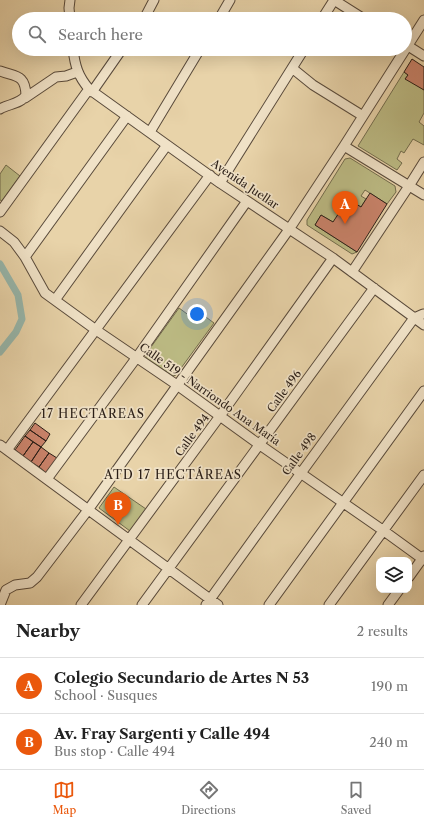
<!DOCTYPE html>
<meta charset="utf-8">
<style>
:root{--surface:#fff;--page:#f6f6f6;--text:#222;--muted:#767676;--line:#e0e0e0;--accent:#ea580c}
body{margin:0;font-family:"Libre Caslon Text",serif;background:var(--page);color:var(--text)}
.controls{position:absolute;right:12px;bottom:12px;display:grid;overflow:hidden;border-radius:8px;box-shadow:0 4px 16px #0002}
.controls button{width:36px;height:36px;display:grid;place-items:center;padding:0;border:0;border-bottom:1px solid var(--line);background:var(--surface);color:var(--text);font:20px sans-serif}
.you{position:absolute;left:197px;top:314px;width:14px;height:14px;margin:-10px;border:3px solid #fff;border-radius:50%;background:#1a73e8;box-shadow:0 0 0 6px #1a73e833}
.badge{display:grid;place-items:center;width:26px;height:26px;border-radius:50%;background:var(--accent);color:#fff;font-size:13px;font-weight:700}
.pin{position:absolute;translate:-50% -33px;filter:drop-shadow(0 1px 2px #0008)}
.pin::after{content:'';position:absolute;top:21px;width:14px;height:12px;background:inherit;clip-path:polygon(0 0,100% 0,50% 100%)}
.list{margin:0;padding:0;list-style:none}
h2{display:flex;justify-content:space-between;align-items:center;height:52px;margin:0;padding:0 16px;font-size:17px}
h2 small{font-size:13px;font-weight:400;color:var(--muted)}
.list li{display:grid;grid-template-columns:26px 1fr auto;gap:12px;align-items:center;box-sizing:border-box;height:56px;padding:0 16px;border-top:1px solid var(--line)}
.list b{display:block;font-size:15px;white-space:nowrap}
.list p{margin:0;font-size:13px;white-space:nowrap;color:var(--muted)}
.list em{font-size:13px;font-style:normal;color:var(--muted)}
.icon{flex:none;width:22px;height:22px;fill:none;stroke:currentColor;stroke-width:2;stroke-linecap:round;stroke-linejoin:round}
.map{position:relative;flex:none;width:424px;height:605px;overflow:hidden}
.search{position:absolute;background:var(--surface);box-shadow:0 4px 16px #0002;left:12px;right:12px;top:12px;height:44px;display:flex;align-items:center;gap:10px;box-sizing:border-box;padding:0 14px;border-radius:22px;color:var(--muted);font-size:15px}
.sheet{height:164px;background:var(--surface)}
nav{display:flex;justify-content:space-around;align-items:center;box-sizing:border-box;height:56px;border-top:1px solid var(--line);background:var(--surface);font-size:11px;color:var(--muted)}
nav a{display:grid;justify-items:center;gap:2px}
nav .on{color:var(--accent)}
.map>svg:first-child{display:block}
.green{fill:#bcbb84;stroke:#726c4d}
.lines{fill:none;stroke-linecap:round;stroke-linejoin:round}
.canal{stroke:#97b7ac;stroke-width:7}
.building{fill:#ca836b;stroke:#291d16}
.minor-casing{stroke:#594a3b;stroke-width:11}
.minor{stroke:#f0e2c7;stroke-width:9}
.labels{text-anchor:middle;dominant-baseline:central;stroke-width:3.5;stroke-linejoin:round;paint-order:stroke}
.street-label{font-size:11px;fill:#291d16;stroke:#f0e2c7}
.neighbourhood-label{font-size:12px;letter-spacing:1px;fill:#291d16;stroke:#f0e2c7}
</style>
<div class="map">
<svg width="424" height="605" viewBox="0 0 424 605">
<rect width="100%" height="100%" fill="#e8d3a9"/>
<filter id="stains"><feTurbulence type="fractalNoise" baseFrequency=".005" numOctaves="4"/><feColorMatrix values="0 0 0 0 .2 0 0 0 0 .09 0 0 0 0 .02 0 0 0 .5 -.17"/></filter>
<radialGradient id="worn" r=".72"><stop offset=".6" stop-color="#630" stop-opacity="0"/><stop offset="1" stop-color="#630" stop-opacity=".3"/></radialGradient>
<path class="green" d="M404,72L408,75L406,78L424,90V113L419,122L424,126V145L413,139L404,153L401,151L397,159L402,163L397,170L358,146Z
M350,158L395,186L396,192L387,204L365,190L361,196L366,199L361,207L357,205L333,222L321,215L315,225L357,252L352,254L307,225V220L345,159Z
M6,165L20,176L2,201L0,200V174Z
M179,308L194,319L199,312L214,323L176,375L173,376L146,358V354Z
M114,487L146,509L130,531L99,508Z"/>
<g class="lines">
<path class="canal" d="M0,264L18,295L22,319L16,332L0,352"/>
</g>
<path class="building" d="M412,59L424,67V90L405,79L408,75L404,72Z
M370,193L387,204L357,252L315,225L321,215L333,222L348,199L361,207Z
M35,423L50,434L46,441L30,430Z
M30,430L46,441L41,447L25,436Z
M25,436L33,442L23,456L15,450Z
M33,442L41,447L31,462L23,456Z
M41,447L49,453L39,467L31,462Z
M49,453L57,458L46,473L39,467Z"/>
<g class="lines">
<g class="minor-casing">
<path id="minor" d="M70,0L69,8L70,19
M334,0L364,19
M144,19L154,0
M219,19L230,0
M322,19L334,0
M405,44L424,56
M73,49C75,66 78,76 89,89L220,183L333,258L424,325
M292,68L313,85L363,116
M0,71C16,77 25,74 26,95C21,104 8,104 0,109
M92,92L122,49
M25,98L56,77L66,76L77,72
M150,132L200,49
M344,146L424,195
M220,183L304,49
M0,212L89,89
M0,231L14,242L25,257L45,293L96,330L177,385L260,445L384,531L424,560
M25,257L127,116
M352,272L409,186L424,162
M55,300L167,145
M0,445L218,605
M7,450L210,175
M47,479L137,357L247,201
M409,577L424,556
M0,605L6,590L15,585L30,583L37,577L88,510L290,228L344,146L424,20
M81,605L220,416L333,258
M142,605L374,288
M206,605L301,473L414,318L423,314
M269,605L424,391
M329,605L424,475
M388,605L399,590"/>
</g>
<use href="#minor" class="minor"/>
</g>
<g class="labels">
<g class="street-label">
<text transform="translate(245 184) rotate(34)">Avenida Juellar</text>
<text transform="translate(284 391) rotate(-54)">Calle 496</text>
<text transform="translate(210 394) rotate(35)">Calle 519 - Narriondo Ana María</text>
<text transform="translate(192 435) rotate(-54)">Calle 494</text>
<text transform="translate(299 454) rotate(-54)">Calle 498</text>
</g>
<g class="neighbourhood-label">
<text x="93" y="413">17 HECTAREAS</text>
<text x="173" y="474">ATD 17 HECTÁREAS</text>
</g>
</g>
<rect width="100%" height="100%" filter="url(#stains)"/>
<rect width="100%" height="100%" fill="url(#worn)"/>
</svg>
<div class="controls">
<button><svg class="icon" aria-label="layers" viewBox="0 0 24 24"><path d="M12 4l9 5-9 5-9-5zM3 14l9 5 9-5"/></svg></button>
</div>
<div class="you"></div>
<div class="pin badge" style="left:345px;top:224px">A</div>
<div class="pin badge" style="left:118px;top:525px">B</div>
<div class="search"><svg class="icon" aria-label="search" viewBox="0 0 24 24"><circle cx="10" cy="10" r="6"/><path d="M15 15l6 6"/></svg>Search here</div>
</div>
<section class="sheet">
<h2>Nearby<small>2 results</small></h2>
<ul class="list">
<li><span class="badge">A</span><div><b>Colegio Secundario de Artes N 53</b><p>School · Susques</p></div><em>190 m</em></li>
<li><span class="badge">B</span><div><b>Av. Fray Sargenti y Calle 494</b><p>Bus stop · Calle 494</p></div><em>240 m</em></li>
</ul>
</section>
<nav>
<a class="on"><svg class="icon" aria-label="map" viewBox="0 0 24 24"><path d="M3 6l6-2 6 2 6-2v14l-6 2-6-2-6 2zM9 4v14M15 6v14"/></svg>Map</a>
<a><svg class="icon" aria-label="directions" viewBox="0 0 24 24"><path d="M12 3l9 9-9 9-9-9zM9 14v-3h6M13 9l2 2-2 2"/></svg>Directions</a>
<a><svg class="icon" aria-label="saved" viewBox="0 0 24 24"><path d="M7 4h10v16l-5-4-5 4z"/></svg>Saved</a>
</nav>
